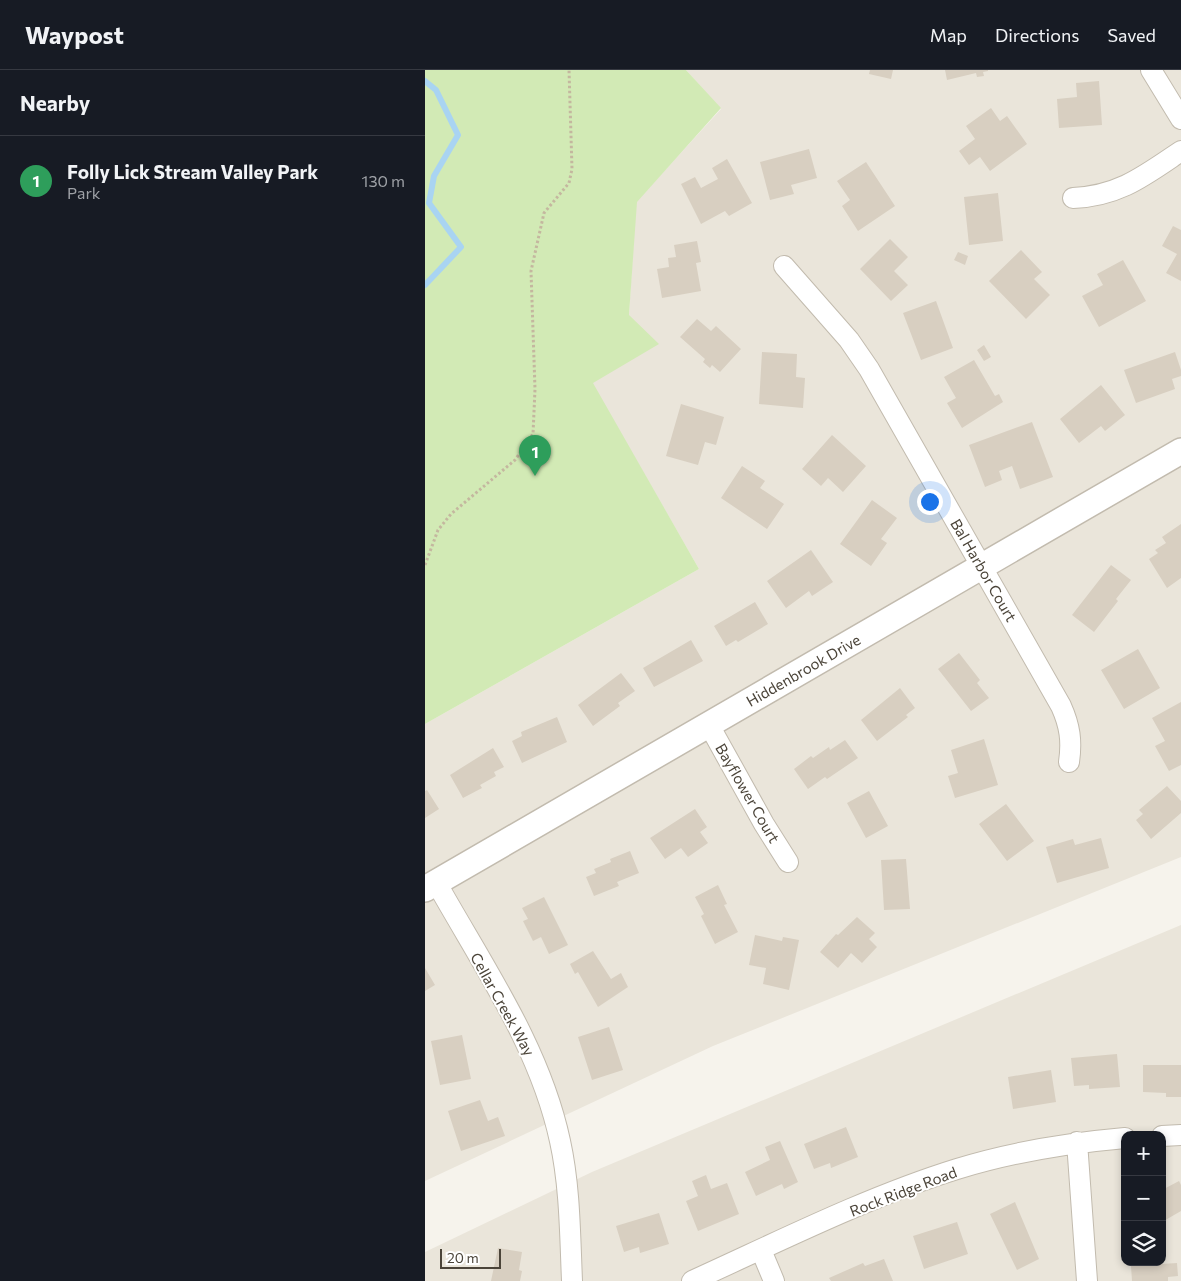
<!DOCTYPE html>
<meta charset="utf-8">
<style>
:root{--surface:#171b24;--page:#242831;--text:#f1f3f6;--muted:#9ea1a6;--line:#363941;--accent:#d93025}
body{margin:0;font-family:Commissioner,sans-serif;background:var(--page);color:var(--text)}
.controls{position:absolute;right:15px;bottom:15px;display:grid;overflow:hidden;border-radius:10px;box-shadow:0 2px 8px #0003}
.controls button{width:45px;height:45px;display:grid;place-items:center;padding:0;border:0;border-bottom:1px solid var(--line);background:var(--surface);color:var(--text);font:25px sans-serif}
.scale{position:absolute;left:15px;bottom:12px;width:61px;box-sizing:border-box;padding-left:5px;border:2px solid #4b4439;border-top:0;font-size:14px;line-height:18px;white-space:nowrap;color:#4b4439;-webkit-text-stroke:4px #fff;paint-order:stroke}
.you{position:absolute;left:504px;top:431px;width:18px;height:18px;margin:-12px;border:4px solid #fff;border-radius:50%;background:#1a73e8;box-shadow:0 0 0 8px #1a73e833}
.badge{display:grid;place-items:center;width:32px;height:32px;border-radius:50%;background:var(--accent);color:#fff;font-size:16px;font-weight:700}
.pin{position:absolute;translate:-50% -41px;filter:drop-shadow(0 1px 2px #0008)}
.pin::after{content:'';position:absolute;top:26px;width:18px;height:15px;background:inherit;clip-path:polygon(0 0,100% 0,50% 100%)}
.list{margin:0;padding:0;list-style:none}
h2{display:flex;justify-content:space-between;align-items:center;height:65px;margin:0;padding:0 20px;font-size:21px}
h2 small{font-size:16px;font-weight:400;color:var(--muted)}
.list li{display:grid;grid-template-columns:32px 1fr auto;gap:15px;align-items:center;box-sizing:border-box;height:90px;padding:0 20px;border-top:1px solid var(--line)}
.list b{display:block;font-size:19px;white-space:nowrap}
.list p{margin:0;font-size:16px;white-space:nowrap;color:var(--muted)}
.list em{font-size:16px;font-style:normal;color:var(--muted)}
.icon{flex:none;width:28px;height:28px;fill:none;stroke:currentColor;stroke-width:2;stroke-linecap:round;stroke-linejoin:round}
.map{position:relative;flex:none;width:756px;height:1211px;overflow:hidden}
header{display:flex;align-items:center;gap:30px;box-sizing:border-box;height:70px;padding:0 25px;background:var(--surface);border-bottom:1px solid var(--line)}
header strong{font-size:24px}
nav{display:flex;gap:28px;margin-inline-start:auto;font-size:18px}
main{display:flex}
aside{flex:1;background:var(--surface)}
.map>svg:first-child{display:block}
.residential{fill:#eae5da;fill-rule:evenodd}
.green{fill:#d2eab5}
.lines{fill:none;stroke-linecap:round;stroke-linejoin:round}
.stream{stroke:#a9d4f2;stroke-width:6}
.building{fill:#d8cfc1}
.minor-casing{stroke:#c2bbae;stroke-width:22}
.tertiary-casing{stroke:#c2bbae;stroke-width:28}
.path{stroke:#c4b79f;stroke-width:3;stroke-dasharray:2.5 2.5;stroke-linecap:butt}
.minor{stroke:#fff;stroke-width:20}
.tertiary{stroke:#fff;stroke-width:25}
.labels{text-anchor:middle;dominant-baseline:central;stroke-width:4;stroke-linejoin:round;paint-order:stroke}
.street-label{font-size:15px;fill:#4b4439;stroke:#fff}
</style>
<header>
<strong>Waypost</strong>
<nav><a>Map</a><a>Directions</a><a>Saved</a></nav>
</header>
<main>
<aside>
<h2>Nearby<small></small></h2>
<ul class="list">
<li><span class="badge" style="background:#2e9e5b">1</span><div><b>Folly Lick Stream Valley Park</b><p>Park</p></div><em>130 m</em></li>
</ul>
</aside>
<div class="map">
<svg width="756" height="1211" viewBox="0 0 756 1211">
<rect width="100%" height="100%" fill="#f6f3ec"/>
<path class="residential" d="M261,0H756V787L288,976L0,1111V654L274,499L167,313L204,245L211,132L296,39Z
M756,855V1211H0V1182L167,1102ZM700,1065H737V1192H700Z"/>
<path class="green" d="M0,0H261L296,38L212,132L204,245L234,274L168,313L274,499L0,654Z"/>
<g class="lines">
<path class="stream" d="M0,11L11,20L33,65L9,106L4,133L36,177L0,215"/>
</g>
<path class="building" d="M445,0H468L466,9L444,4Z
M520,0H563V1L558,2L559,6L552,7L551,3L522,10Z
M674,11L677,55L634,58L632,29L652,27L651,13Z
M566,38L575,51L582,46L602,74L565,101L555,87L544,95L534,81L550,69L541,56Z
M384,79L392,108L366,115L369,124L345,130L335,92Z
M302,89L327,133L304,146L300,141L276,154L256,114L270,107L276,118L293,109L287,98Z
M441,92L470,136L433,161L417,136L425,130L412,111Z
M573,123L578,171L544,175L539,127Z
M748,156L756,160V211L741,203L752,184L737,176Z
M465,169L483,187L469,201L483,215L466,231L435,199Z
M272,171L276,192L271,193L276,221L237,228L232,199L244,197L243,188L251,187L249,175Z
M596,180L617,202L609,209L625,225L601,249L564,211Z
M533,182L543,186L540,195L529,190Z
M698,190L721,231L674,257L657,226L678,215L672,204Z
M511,231L528,278L496,290L478,243Z
M272,249L286,261L291,256L316,279L295,302L287,295L285,298L278,292L280,289L255,267Z
M559,275L566,287L559,291L552,280Z
M337,282L372,284L371,307L380,308L378,338L334,334Z
M750,282L756,300V306L747,309L750,319L711,333L699,300Z
M549,290L570,326L574,324L578,332L537,358L522,333L531,328L519,307Z
M676,315L700,345L680,361L676,356L654,373L635,349Z
M256,334L299,347L291,375L280,372L273,395L241,386Z
M607,352L628,407L595,419L587,396L574,401L577,410L560,417L544,375Z
M407,365L441,396L418,422L403,408L396,416L377,399Z
M317,396L340,411L335,418L359,434L342,459L296,428Z
M447,430L472,448L456,469L462,473L446,496L415,474Z
M756,454V508L742,518L724,489L733,483L730,480L741,473L737,467Z
M386,480L408,512L387,526L384,521L361,538L342,511Z
M686,495L706,510L691,529L693,531L669,562L647,545Z
M330,532L343,554L313,572L311,570L301,576L289,556Z
M266,570L278,591L229,617L218,598Z
M713,579L735,618L699,639L676,600Z
M534,583L555,610L552,613L564,628L546,641L513,599Z
M196,603L210,621L193,633L195,636L168,656L153,635Z
M475,618L490,638L481,645L483,647L452,671L436,650Z
M756,632V695L744,701L730,676L740,671L727,648Z
M132,647L142,672L97,693L87,671L97,666L96,662Z
M559,669L573,715L530,728L523,706L533,703L526,680Z
M420,670L433,688L402,709L400,707L383,719L369,699L386,686L388,688L404,677L405,680Z
M68,678L79,697L69,702L71,706L55,715L57,718L38,728L25,705Z
M742,716L756,731V743L726,769L711,750L718,744L714,740Z
M2,720L14,739L0,748V721Z
M444,721L463,756L441,768L422,733Z
M581,734L609,771L582,791L554,754Z
M270,739L282,757L275,762L283,773L263,787L256,778L240,789L225,768Z
M676,768L684,798L632,813L621,777L648,769L650,775Z
M205,781L214,803L192,812L194,816L169,826L161,807L171,803L169,799L186,792L185,789Z
M481,789L485,839L459,840L456,790Z
M293,815L302,834L299,835L313,862L290,874L276,846L279,844L270,827Z
M119,827L143,875L124,884L116,867L108,871L98,851L103,849L97,838Z
M432,847L450,863L444,869L452,877L437,893L426,883L413,898L395,882L411,864L413,865Z
M330,865L357,871L358,867L374,870L364,920L338,914L341,898L324,895Z
M168,881L186,909L196,903L203,917L173,937L153,902L150,904L145,894Z
M0,898L10,915L0,921Z
M184,957L198,1000L167,1010L153,967Z
M37,965L46,1009L15,1015L6,971Z
M692,984L695,1017L664,1019V1015L649,1016L646,988Z
M718,995H756V1027H741V1023L718,1022Z
M626,1000L631,1032L588,1039L583,1007Z
M55,1030L63,1051L73,1047L80,1066L36,1081L23,1041Z
M421,1057L433,1087L406,1098L405,1093L389,1099L379,1074Z
M355,1071L373,1112L359,1119L357,1114L331,1126L320,1102L345,1090L340,1077Z
M281,1105L286,1119L302,1113L314,1144L273,1161L261,1131L273,1126L267,1111Z
M754,1111L756,1115V1141L737,1152V1120Z
M590,1132L614,1189L592,1200L565,1144Z
M234,1143L244,1174L215,1183L214,1177L199,1182L191,1156Z
M532,1152L543,1184L499,1199L488,1166Z
M73,1178L97,1182L94,1200L97,1201L95,1211H66Z
M459,1189L468,1211H406L404,1208L438,1193L440,1196Z
M752,1193L753,1206L743,1207V1211H707L706,1196Z"/>
<g class="lines">
<g class="minor-casing">
<path id="minor" d="M726,0L756,49
M648,128C694,126 719,106 756,81
M359,196L424,270L444,299L636,636C645,656 647,671 644,692
M284,655L339,754L363,792
M11,812C58,896 115,977 135,1071C145,1116 145,1165 147,1211
M737,1066L756,1065
M652,1072L662,1211
M336,1180L349,1211
M267,1211C353,1172 442,1127 532,1099C587,1082 643,1073 700,1068"/>
</g>
<g class="tertiary-casing">
<path id="tertiary" d="M0,819L756,381"/>
</g>
<path class="path" d="M0,495L13,460L26,444L90,390L108,364L110,319L106,201L119,143L144,113L147,99L144,0"/>
<use href="#minor" class="minor"/>
<use href="#tertiary" class="tertiary"/>
</g>
<g class="labels">
<g class="street-label">
<text transform="translate(559 500) rotate(60)">Bal Harbor Court</text>
<text transform="translate(378 600) rotate(-30)">Hiddenbrook Drive</text>
<text transform="translate(323 723) rotate(60)">Bayflower Court</text>
<text transform="translate(78 934) rotate(61)">Cellar Creek Way</text>
<text transform="translate(478 1121) rotate(-21)">Rock Ridge Road</text>
</g>
</g>
</svg>
<div class="controls">
<button>+</button>
<button>−</button>
<button><svg class="icon" aria-label="layers" viewBox="0 0 24 24"><path d="M12 4l9 5-9 5-9-5zM3 14l9 5 9-5"/></svg></button>
</div>
<div class="scale">20 m</div>
<div class="you"></div>
<div class="pin badge" style="left:110px;top:406px;background:#2e9e5b">1</div>
</div>
</main>
